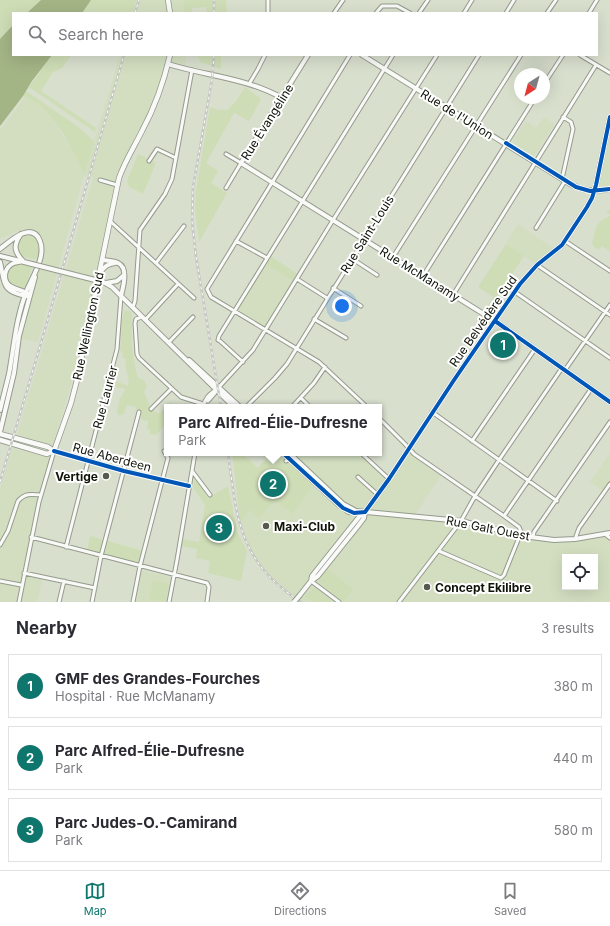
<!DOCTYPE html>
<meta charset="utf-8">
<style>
:root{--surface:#fff;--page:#f2f2f3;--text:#2b2b33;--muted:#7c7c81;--line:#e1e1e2;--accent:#0f766e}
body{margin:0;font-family:Inter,sans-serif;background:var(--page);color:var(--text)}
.controls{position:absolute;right:12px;bottom:12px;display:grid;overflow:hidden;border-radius:0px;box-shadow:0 4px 16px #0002}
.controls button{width:36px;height:36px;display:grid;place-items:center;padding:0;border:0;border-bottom:1px solid var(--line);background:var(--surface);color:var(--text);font:20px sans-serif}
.compass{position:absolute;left:514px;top:68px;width:36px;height:36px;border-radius:50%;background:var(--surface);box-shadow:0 4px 16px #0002;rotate:216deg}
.you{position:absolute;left:342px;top:306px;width:14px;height:14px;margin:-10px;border:3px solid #fff;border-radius:50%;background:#1a73e8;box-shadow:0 0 0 6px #1a73e833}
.badge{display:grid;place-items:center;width:26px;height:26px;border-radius:50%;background:var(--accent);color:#fff;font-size:13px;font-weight:700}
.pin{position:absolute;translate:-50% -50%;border:2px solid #fff;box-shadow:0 1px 4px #0006}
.popup{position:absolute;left:164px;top:404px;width:218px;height:52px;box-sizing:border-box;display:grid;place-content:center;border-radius:0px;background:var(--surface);filter:drop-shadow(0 1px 3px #0005);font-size:13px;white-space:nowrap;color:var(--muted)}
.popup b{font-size:15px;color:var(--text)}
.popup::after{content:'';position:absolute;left:50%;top:100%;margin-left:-8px;border:8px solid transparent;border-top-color:var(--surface)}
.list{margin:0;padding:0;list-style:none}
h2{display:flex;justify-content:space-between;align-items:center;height:52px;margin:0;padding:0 16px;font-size:17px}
h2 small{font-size:13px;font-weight:400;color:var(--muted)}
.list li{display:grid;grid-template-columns:26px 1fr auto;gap:12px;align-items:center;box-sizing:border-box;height:64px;margin:0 8px 8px;padding:0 8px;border:1px solid var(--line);border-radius:0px}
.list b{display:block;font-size:15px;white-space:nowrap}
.list p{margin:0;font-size:13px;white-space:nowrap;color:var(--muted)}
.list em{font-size:13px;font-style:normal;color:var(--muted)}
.icon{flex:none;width:22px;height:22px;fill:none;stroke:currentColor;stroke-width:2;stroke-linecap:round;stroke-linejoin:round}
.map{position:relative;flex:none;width:610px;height:602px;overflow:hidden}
.search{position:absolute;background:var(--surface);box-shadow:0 4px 16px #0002;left:12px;right:12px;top:12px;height:44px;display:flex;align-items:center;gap:10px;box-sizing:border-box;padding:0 14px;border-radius:0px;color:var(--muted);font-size:15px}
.sheet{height:268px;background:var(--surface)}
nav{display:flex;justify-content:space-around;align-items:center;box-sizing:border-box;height:56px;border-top:1px solid var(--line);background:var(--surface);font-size:11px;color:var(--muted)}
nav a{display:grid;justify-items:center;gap:2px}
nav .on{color:var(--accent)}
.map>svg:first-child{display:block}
.built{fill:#d3dec1;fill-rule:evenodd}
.green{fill:#ceddb6}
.water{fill:#a3b485}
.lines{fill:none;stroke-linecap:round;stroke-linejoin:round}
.street-casing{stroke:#959b8d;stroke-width:5}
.secondary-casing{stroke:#959b8d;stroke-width:6}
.primary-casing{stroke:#959b8d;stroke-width:6}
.street{stroke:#f9faf8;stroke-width:3}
.secondary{stroke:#f9faf8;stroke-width:4}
.primary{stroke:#f9faf8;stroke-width:4.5}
.rail-casing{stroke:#c5c7c2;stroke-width:2.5}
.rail{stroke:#fff;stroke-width:1;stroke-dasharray:3;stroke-linecap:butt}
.secondary-bridge-casing{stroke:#959b8d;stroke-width:6;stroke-linecap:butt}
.secondary-bridge{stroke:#f9faf8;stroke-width:4}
.cycleway-casing{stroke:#fff;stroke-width:6}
.cycleway{stroke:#0057b8;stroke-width:4}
.poi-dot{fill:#555a4d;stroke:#fff;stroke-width:1.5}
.labels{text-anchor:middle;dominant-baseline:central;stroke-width:4;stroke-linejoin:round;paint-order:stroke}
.street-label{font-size:12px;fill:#0f1308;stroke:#fff}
.poi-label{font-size:12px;font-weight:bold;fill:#0f1308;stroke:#fff;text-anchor:start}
</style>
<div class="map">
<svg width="610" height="602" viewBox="0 0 610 602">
<rect width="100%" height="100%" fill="#d8dfcd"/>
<path class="built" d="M136,0H184V13H133Z
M120,55H186V69L168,64L162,82L117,185H114L94,285L72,381L54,442L51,446L49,447L16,438L93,178L84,175L38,342L21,339L44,251V242L42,236L36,232L27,230H21L13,233L0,239V130L25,97L37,104L53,120L76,155L84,174Z
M544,117L555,124L534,156L513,143V140L526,121L536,128Z
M610,134V189L595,191L606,136Z
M518,224L556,250L537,265L506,244Z
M264,263L295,282L265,329L235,311Z
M12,448L50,458L24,572L44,574L37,602H0V489Z
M409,449L442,474L414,516L444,519L523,536L554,540L605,534L610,538V602H301L276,584L265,571L250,551L239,522L250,509L259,518L275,500L292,514L313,486L286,461L295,453H361L389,478ZM565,557H595V587H565Z
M610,453V484L604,492L590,482Z
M142,570L170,577L166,602H136Z"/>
<path class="green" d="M0,0H41L27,13H13V25L0,39Z
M91,0H136L133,13H82Z
M184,0H226L227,13H207L206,7L192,8V13H184Z
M52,55H71L62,68L53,72L41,91L96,128L95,132L29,87Z
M197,55H221V69L201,62Z
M245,87L261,99L249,121L234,113L206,163L218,171L211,183L227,193L199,242L195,210L196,190L210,107L219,110H227L237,100Z
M26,91L77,126L94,141L84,175C74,150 59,121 37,104C33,101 28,99 23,96Z
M138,154L156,163L143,194L129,187L127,181Z
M610,210V252L602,246L599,249L595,248L592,243C594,236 595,226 601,221C604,218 607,219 610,215L606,211Z
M24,236H30L37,239L40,248L38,260L24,257L19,254L16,245Z
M506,244L524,256L487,312L485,310L493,297L478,287Z
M269,255L299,275L295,282L264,263Z
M19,264L32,267L26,286L23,288L11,285L6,277C8,268 11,266 19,264Z
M125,310L131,312L132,315C131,337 132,357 138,378L144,380L147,386L144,392L151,409L159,414L171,401L172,407H167V423L156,435L150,434V430L147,429L148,421L142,420L140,412H137L136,407L127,405L124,413L121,415H118L117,410L120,398L122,396L125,389L112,386L113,380L128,386C131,377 123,368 126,359L122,357L123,354L120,350L122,320Z
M232,453H242L258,468L266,459L274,465L282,456L313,486L292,514L275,500L259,518L250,510L240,521Z
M194,480L197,481L208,498L228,486L238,533L247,551L241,581L208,573L210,561L196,558L197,549L180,546L181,539L199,542L205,505L193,487Z
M90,536L143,551L140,566L87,552Z
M327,569L352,588V591L343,602L318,581Z
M153,580L169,584L166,602L149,600Z
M314,587L333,602H315L305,597Z"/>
<path class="water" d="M41,0H91L82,13H27Z
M13,25V55H52L32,81L23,96L0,126V39Z"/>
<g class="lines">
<g class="street-casing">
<path id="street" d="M268,13V0
M334,13L343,0
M376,13L382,6H397L410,13
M419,13L428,0
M464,13L472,0
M506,13L514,0
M547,13L556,0
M589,13L597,0
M350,55L207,289L211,297L319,362L367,407
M580,55L610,73
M249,84L258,69L265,55
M544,84L563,55
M226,154L241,163L226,188
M149,161L157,149L176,158
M562,179L573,129L571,122L563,117
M100,180L117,185
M110,221L194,298
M536,228L565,181
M236,241L267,258
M565,241L610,271
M393,257L521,55
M351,258L377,275
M156,263L184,226
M537,265L610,315
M423,276L535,98
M297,279L327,298
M333,288L361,306
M515,292L610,358
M453,295L596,65
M133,307L135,301L140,230L165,194L172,179L192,70
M142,317L136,319L135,323L137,354L139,358L181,397L203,404
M314,319L346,338
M145,320L178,284
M169,342L193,317
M243,362L220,341L218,340L219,336L393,55
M565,370L610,305
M301,398L310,407
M205,401H208L215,393L216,390
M203,407C206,395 211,394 219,387L253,350L333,220L437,55
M246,407L275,378L287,364L479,55
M292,407L314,383L325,367
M151,409L171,389
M432,412L557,501
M379,418L406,445L414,454L504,516L519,527L523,536
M472,441L535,349
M361,453L389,479
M286,461L290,459L295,453
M192,471L210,495
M358,477L378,495
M504,516L591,389
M605,534L610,538
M31,537L207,583L209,587L207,602
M533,537L534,532L610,422
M575,539L579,528L610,484
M0,545L8,531L18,501C25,493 31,494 41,495
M66,547L117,349L121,296
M439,551L501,578L504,575L518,540V535
M24,573L95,588
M0,581L21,585
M311,581L339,602
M19,602L39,502L54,451L124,471L189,486
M59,602L64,581
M92,602L101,556L139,412
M133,602L140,566L168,458L164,451
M169,602L177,560L195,453
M399,602L461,521L475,496L499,460L562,368"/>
</g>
<g class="secondary-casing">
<path id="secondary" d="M308,55L241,163L495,321L610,402
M362,55L570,184C584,191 594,192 610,189
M168,64C206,76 247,78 282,98
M21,234C13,245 14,252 23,261
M0,249C9,242 32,220 40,241C46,256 33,276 27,290C16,317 14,346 9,374C6,386 3,398 0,410
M0,256L32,264
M103,260C108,261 114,261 118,263C129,268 123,287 121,296
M23,261C20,262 16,262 14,263C4,267 2,280 10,286C16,290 23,290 28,294
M0,262C5,283 1,291 26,296
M100,273C104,267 107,264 115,263
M103,282L112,287L118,293L234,407
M106,283L117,281L124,275
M189,360L240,407
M0,432L14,373L19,336L35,277
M283,453L339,505L349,512L359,513
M289,453L343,504L356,511L461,521L523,536L554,540L575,539L610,533
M311,581L312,576L359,517L365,512L389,479L454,380L520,284L537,265L562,245L587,207L592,198L596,185L610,117
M300,595L311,581L318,576L358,526L364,518L365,512"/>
</g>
<g class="primary-casing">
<path id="primary" d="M168,0L170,13
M0,434L48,447L54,451
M0,440L47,454L54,451
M54,451L71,403L77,380L119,178C125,161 134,147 142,131C155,107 164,81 170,55"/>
</g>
<use href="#street" class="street"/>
<use href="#secondary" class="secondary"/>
<use href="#primary" class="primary"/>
<g class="rail-casing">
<path id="rail" d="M135,13L139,0
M214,13V0
M214,55L212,80L193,187L192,221L196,257L221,407
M228,453C237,520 239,562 301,602
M0,482L41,343L124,55"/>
</g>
<use href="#rail" class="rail"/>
<g class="secondary-bridge-casing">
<path id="secondary-bridge" d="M32,264L103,282
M294,602L300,595"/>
</g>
<use href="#secondary-bridge" class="secondary-bridge"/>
<g class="cycleway-casing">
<path id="cycleway" d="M506,143L576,187L590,191L610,189
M495,321L610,402
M54,451L124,471L189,486
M283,453L343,508L354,513L365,512
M365,512L389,479L454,380L520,284L537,265L562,245L587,207L592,198L596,185L610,117"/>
</g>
<use href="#cycleway" class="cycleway"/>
</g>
<g class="poi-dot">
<circle cx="106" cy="476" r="4"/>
<circle cx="266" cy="526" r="4"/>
<circle cx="427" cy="587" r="4"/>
</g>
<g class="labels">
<g class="street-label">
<text transform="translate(457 114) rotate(32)">Rue de l'Union</text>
<text transform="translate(267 122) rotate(-58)">Rue Évangéline</text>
<text transform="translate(367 234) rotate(-58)">Rue Saint-Louis</text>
<text transform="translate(420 274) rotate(32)">Rue McManamy</text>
<text transform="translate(483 321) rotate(-55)">Rue Belvédère Sud</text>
<text transform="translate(88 326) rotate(-78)">Rue Wellington Sud</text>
<text transform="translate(105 397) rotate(-75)">Rue Laurier</text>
<text transform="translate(112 457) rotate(15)">Rue Aberdeen</text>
<text transform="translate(488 528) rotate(11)">Rue Galt Ouest</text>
</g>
<g class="poi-label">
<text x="98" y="476" text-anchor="end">Vertige</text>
<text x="274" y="526">Maxi-Club</text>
<text x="435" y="587">Concept Ekilibre</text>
</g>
</g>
</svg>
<div class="controls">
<button><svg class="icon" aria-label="locate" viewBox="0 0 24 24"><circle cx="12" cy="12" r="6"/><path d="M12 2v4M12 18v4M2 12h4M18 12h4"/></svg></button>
</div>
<svg class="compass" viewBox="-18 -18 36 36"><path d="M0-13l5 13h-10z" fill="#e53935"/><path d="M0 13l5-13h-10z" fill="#7c7c81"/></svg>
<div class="you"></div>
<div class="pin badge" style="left:503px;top:345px">1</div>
<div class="pin badge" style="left:273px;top:484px">2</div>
<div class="popup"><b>Parc Alfred-Élie-Dufresne</b>Park</div>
<div class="pin badge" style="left:219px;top:528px">3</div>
<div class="search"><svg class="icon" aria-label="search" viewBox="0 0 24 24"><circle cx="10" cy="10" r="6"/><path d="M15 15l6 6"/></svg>Search here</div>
</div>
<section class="sheet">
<h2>Nearby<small>3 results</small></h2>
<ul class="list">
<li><span class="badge">1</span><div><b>GMF des Grandes-Fourches</b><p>Hospital · Rue McManamy</p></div><em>380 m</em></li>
<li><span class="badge">2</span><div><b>Parc Alfred-Élie-Dufresne</b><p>Park</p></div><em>440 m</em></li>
<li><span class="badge">3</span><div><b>Parc Judes-O.-Camirand</b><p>Park</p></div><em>580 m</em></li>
</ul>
</section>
<nav>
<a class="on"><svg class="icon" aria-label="map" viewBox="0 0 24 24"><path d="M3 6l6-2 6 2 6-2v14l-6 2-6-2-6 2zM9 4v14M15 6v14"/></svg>Map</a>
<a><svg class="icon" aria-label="directions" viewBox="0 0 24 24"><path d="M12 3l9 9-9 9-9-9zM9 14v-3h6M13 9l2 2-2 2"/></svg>Directions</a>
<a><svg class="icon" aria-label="saved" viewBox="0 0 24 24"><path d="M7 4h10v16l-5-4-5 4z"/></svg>Saved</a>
</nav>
